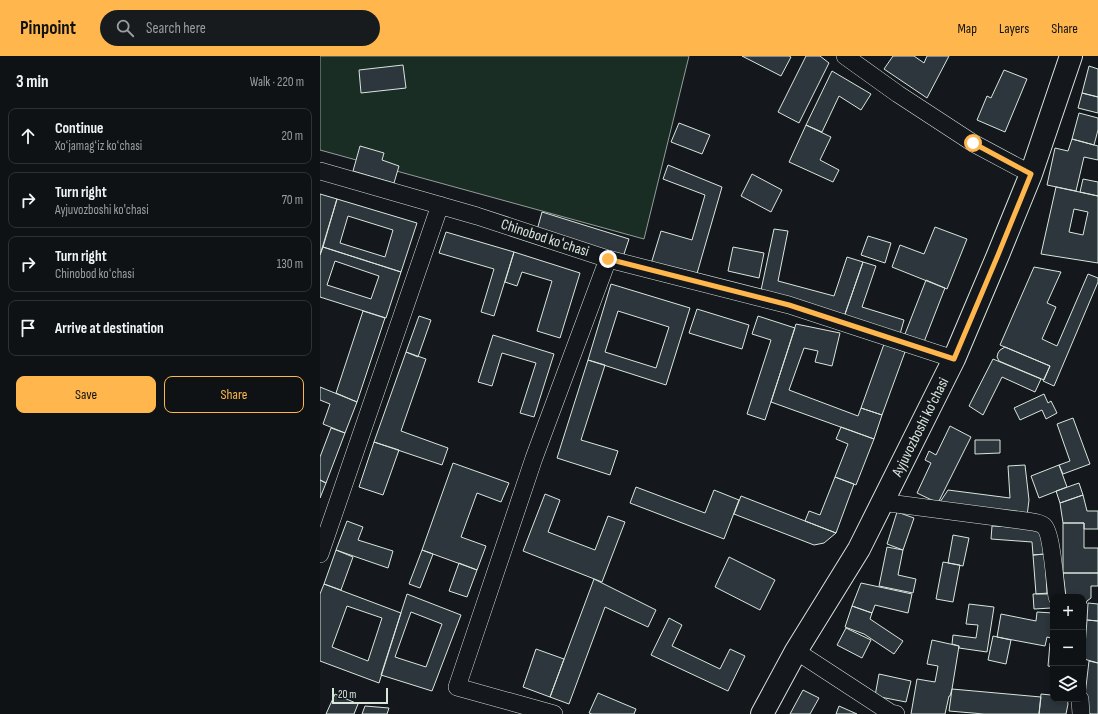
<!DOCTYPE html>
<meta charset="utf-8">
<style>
:root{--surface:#0f1215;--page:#181b1e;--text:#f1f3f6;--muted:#9b9ea0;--line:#2f3234;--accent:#ffb74d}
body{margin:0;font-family:"Sofia Sans Condensed",sans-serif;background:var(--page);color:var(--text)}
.controls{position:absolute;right:12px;bottom:12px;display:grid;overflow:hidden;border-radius:8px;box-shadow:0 2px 6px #0003}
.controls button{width:36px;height:36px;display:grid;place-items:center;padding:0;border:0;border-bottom:1px solid var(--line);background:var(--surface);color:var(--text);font:20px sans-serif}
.scale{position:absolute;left:12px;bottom:10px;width:56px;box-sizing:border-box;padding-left:4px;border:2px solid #d8e6dc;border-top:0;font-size:11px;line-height:14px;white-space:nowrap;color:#d8e6dc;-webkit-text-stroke:3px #14181c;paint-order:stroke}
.stop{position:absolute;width:12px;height:12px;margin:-9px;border:3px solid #ffb74d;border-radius:50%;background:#fff}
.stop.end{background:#ffb74d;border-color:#fff;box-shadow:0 1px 4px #0008}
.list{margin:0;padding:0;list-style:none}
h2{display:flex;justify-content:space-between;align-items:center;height:52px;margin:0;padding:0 16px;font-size:17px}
h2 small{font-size:13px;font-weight:400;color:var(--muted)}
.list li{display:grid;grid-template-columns:26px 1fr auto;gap:12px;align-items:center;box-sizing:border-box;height:56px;margin:0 8px 8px;padding:0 8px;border:1px solid var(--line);border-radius:8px}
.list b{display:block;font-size:15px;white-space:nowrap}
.list p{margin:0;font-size:13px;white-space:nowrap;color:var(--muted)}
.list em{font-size:13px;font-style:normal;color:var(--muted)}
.actions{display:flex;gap:8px;padding:12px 16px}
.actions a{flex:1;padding:9px 0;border:1px solid var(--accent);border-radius:8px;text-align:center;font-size:14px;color:var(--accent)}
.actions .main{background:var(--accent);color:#111}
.icon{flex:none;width:22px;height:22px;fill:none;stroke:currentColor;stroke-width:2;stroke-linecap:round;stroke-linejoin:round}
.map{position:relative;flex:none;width:778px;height:658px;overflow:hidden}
header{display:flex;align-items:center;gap:24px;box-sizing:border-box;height:56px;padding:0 20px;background:var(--accent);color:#111}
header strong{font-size:19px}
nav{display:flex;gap:22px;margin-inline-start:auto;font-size:14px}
.search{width:280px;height:36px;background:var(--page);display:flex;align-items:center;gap:10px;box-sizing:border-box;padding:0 14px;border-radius:22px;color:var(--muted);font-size:15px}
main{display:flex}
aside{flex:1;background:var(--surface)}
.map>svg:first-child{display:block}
.green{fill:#1a2d24;stroke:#939e99}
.building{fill:#2c363c;stroke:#d8e6dc;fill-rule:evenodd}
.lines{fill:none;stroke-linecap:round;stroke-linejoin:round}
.street-casing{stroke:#d8e6dc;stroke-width:18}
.primary-casing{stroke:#d8e6dc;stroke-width:24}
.street{stroke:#14181c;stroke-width:17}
.primary{stroke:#14181c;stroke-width:22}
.route{stroke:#ffb74d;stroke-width:5}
.labels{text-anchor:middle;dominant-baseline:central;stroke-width:3;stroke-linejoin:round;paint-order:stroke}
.street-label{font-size:15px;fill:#d8e6dc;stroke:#14181c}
</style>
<header>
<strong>Pinpoint</strong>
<div class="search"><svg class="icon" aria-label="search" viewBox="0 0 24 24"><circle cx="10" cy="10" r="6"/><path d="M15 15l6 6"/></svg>Search here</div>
<nav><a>Map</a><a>Layers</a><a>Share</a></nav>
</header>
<main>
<aside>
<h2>3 min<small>Walk · 220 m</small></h2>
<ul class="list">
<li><svg class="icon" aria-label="ahead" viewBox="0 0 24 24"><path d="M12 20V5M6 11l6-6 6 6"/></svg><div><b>Continue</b><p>Xoʻjamagʻiz koʻchasi</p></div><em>20 m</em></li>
<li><svg class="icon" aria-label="right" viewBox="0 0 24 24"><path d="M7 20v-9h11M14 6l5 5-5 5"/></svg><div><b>Turn right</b><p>Ayjuvozboshi ko'chasi</p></div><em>70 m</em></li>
<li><svg class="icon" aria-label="right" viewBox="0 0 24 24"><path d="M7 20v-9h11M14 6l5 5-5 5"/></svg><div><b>Turn right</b><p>Chinobod koʻchasi</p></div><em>130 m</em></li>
<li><svg class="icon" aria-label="arrive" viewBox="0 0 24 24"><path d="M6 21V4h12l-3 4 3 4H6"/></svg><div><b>Arrive at destination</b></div></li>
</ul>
<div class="actions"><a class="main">Save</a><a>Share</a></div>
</aside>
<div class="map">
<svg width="778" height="658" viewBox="0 0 778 658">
<rect width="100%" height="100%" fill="#14181c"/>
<path class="green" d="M0,0H369L324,183L0,94Z"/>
<path class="building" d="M422,0H469L471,1L461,20Z
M486,0H500L509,7L479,67L458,56Z
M573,0H594L604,7L607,0H629L607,42L564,13Z
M83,9L86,32L41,37L39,14Z
M769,10L778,13V41L762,37Z
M684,14L707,23L685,76L657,64L667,40L671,42Z
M512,15L551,38L541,54L519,40L502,76L486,69Z
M762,37L778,41V57L758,52Z
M759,57L778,62V74L774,89L752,83Z
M359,67L390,79L382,98L351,86Z
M486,69L511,81L500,104L519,114L513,126L469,106Z
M752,83L778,90V104L764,101L756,135L727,129L735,92L748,95Z
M40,90L64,97L62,104L79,110L74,127L33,115Z
M348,109L402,131L376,221L331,208L341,175L372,184L385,139L343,123Z
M432,118L462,134L451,156L421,140Z
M763,123L778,126V140L760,136Z
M736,131L778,140V207L721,198ZM754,153L768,156L763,179L749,176Z
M0,138L17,143L0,199Z
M17,143L97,167L81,216L3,191ZM28,160L73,174L65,201L20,187Z
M222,156L309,183L303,201L217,174Z
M615,171L647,183L627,233L572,211L580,189L604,198Z
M454,173L468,175L458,225L514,240L527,201L543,206L524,261L440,239Z
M126,176L194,196L174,260L161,256L174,213L119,197Z
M548,180L571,187L565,207L541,199Z
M3,191L81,216L66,262L0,241V199ZM15,205L59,220L51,243L7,229Z
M413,191L444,197L439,222L408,215Z
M194,196L260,217L240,282L217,275L232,225L202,216L197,230L185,226Z
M543,206L556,210L542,251L584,264L580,278L524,261Z
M714,211L741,216L727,247L736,251L722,283L737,290L768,218L778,222V226L734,330L723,325L730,310L680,289Z
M606,224L625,232L604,286L585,278Z
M291,228L370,252L346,329L268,304ZM298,255L349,271L336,312L285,296Z
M377,253L429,269L422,293L369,277Z
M43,255L65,262L37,346L16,337Z
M99,260L111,264L98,301L86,296Z
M438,260L475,272L445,364L427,358L451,284L432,278Z
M476,268L520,277L512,310L495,306L498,295L484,292L469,334L538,360L541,352L562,359L554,383L451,346Z
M173,279L234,298L214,361L200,357L216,307L182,297L172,330L158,326Z
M564,288L585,296L562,359L541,352Z
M685,291L730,310L724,324L679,305L677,301L678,297L680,294Z
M86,296L106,303L81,375L128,392L122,409L54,386Z
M673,303L721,323L715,336L682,321L663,359L649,350Z
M268,304L285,309L261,384L298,395L290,419L237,402Z
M0,331L37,346L25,377L3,368L10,348L0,344Z
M724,338L728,347L731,345L737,357L726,363L722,354L700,364L694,352Z
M753,362L770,408L743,418L739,409L750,405L737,368Z
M630,370L651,381L618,447L597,437L611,407L605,404L609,395L616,399Z
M521,371L554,383L536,429L515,421L528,388L516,383Z
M11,372L25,377L6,427L0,424V401Z
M655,384H680V397L655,398Z
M54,386L79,394L63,439L39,431Z
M133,407L189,427L181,446L157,437L141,481L166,490L157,514L102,494Z
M705,409L709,444L707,460L618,449L628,434L690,442L688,410Z
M739,409L747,431L719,442L711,420Z
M515,421L534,428L516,477L485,465L489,455L500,459Z
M0,424L6,427L0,442Z
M759,427L763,439L740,447L736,435Z
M316,431L385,457L394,434L419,444L404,483L310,447Z
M225,438L240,444L228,476L275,494L288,460L305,466L282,526L203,495Z
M763,439L767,455H778V473H764V467H743L740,447Z
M421,440L485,465L516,477L504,487L494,489L414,458Z
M577,456L594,462L583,494L567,488Z
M27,465L43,471L38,484L73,495L68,512L16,494Z
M743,467H764V492H778V517H743Z
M672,470L714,472L721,478L725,498L713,499L712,486L671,483Z
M633,479L649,482L643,510L628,507Z
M567,491L583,494L578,519L596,523L593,537L559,530Z
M16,494L33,501L21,534L4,528Z
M102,494L113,498L100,532L89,528Z
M725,498L727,538H716L713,499Z
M409,501L455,524L440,554L395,531Z
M623,506L640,509L633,546L616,543Z
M139,507L157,514L147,541L129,535Z
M743,517H778V530H771V542L767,545L764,552L763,541H746Z
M274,523L336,554L328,571L285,551L249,648L230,641Z
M541,527L592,538L588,557L555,549L552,557L532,550Z
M4,528L81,557L59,627L0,605V538ZM27,550L62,562L48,605L12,591Z
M730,537L731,552L714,553L713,538Z
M87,538L141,559L112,635L61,619ZM91,556L122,568L106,611L75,601Z
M768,547L778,548V565L767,564Z
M649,548L674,551L667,596L639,592V590L632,588L633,579L656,582L658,569L646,568Z
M532,550L552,557L550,563L583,585L574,598L544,578L525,571Z
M717,556L733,557L731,582L727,581L725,590L677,581L681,558L716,565Z
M349,562L362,569L352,590L400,613L410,593L425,600L408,635L331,599Z
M767,564L778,565V607L764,603Z
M526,572L551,584L542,602L517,589Z
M673,580L691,584L686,608L668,604Z
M612,584L639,590L632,633L630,640H629L625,658H591L597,623L615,626L618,610L607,608Z
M730,587H733V611L728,610Z
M216,593L244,603L230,641L203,631Z
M769,605L778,607V658H771L768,656L764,648Z
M732,611H733V643H747L748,648L746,658H719L721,638L731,639Z
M559,618L591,625L586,646L555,640Z
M632,633L721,641L719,658H664L629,655Z
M483,634L499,642L490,658H470Z
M278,637L316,653L314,658H272L269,657Z
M15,638L38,648L34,658H6Z
M45,650L69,652L67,658H42Z
M519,650L537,658H516Z"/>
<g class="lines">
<g class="street-casing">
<path id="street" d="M525,0L578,38L653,87L711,118
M0,115L157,160L288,203L469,249L634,303
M561,446L706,465C712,466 719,466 724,470C732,477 735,529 737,541
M0,498L120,149
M476,595L571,657L576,658
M760,643L761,658
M234,658L137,631L214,402L288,203"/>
</g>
<g class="primary-casing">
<g id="primary">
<path id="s1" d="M442,658L476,595L539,493L634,303L678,199L711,118L751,0"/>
</g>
</g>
<use href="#street" class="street"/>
<use href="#primary" class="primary"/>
</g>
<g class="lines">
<path class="route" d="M288,203L469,249L634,303L678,199L711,118L653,87"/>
</g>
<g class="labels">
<g class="street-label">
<text transform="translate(225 182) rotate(18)">Chinobod koʻchasi</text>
<text stroke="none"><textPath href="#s1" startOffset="328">Ayjuvozboshi ko'chasi</textPath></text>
</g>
</g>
</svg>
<div class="controls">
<button>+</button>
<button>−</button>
<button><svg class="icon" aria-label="layers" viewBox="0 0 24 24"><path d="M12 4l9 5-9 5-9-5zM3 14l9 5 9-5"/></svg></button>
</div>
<div class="scale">20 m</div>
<div class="stop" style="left:653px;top:87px"></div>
<div class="stop end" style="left:288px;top:203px"></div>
</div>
</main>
